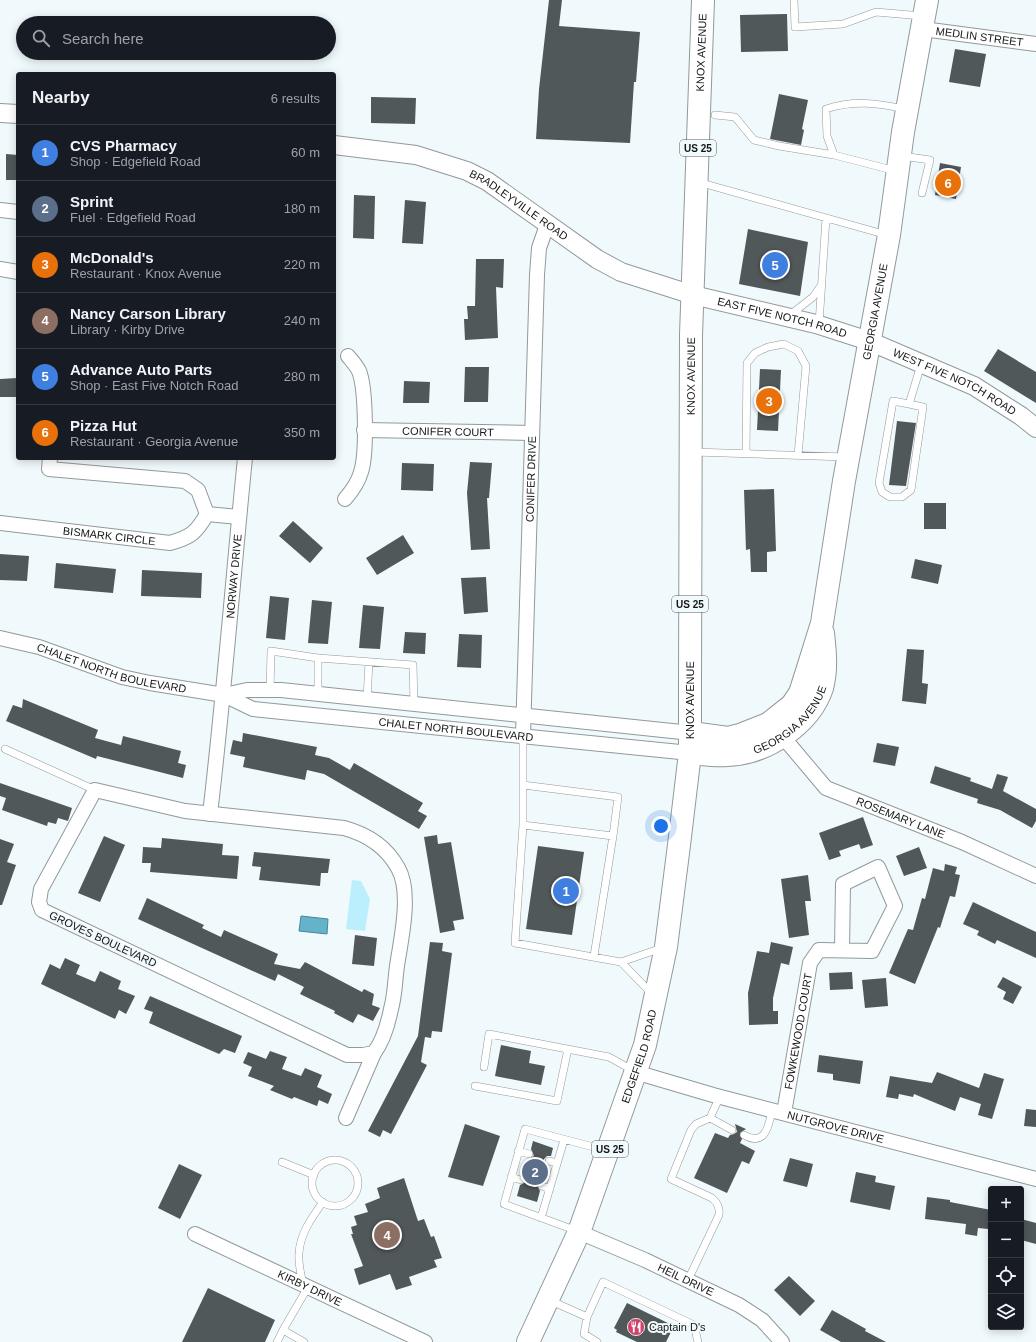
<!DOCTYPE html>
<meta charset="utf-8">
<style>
:root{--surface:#171b24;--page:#20242c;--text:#f1f3f6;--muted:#9ea1a6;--line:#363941;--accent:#d1426a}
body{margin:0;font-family:Arial,sans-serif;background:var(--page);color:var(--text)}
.controls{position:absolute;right:12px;bottom:12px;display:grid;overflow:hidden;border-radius:4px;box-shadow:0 2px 10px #0003}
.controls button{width:36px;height:36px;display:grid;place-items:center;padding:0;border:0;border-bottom:1px solid var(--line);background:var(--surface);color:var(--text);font:20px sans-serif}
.you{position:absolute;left:661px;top:826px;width:14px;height:14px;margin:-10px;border:3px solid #fff;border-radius:50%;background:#1a73e8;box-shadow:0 0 0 6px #1a73e833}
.badge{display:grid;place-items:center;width:26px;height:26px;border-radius:50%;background:var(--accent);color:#fff;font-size:13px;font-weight:700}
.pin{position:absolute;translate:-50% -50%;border:2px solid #fff;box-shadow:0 1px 4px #0006}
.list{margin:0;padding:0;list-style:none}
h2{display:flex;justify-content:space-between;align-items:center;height:52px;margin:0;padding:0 16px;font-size:17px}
h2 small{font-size:13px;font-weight:400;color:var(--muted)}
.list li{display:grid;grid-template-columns:26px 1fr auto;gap:12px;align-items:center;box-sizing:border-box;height:56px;padding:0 16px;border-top:1px solid var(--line)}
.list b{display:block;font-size:15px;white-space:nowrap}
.list p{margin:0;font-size:13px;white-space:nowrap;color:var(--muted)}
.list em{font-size:13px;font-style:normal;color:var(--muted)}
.icon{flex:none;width:22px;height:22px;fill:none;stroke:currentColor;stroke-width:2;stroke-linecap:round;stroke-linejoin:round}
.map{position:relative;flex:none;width:1036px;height:1342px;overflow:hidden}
.search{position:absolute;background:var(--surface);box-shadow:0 2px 10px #0003;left:16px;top:16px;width:320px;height:44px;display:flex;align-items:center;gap:10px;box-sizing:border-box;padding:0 14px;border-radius:22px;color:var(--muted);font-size:15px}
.panel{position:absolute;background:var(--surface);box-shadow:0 2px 10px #0003;left:16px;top:72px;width:320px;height:388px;border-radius:4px}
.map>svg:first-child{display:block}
.green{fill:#bceffd}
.water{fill:#64b3ca;stroke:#4c8494}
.building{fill:#51585a}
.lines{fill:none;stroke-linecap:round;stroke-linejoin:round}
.service-casing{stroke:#92999c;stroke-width:8}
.minor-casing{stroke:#92999c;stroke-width:16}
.tertiary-casing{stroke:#92999c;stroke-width:20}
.primary-casing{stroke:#92999c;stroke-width:24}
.service{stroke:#fff;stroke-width:7}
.minor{stroke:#fff;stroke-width:14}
.tertiary{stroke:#fff;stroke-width:18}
.primary{stroke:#fff;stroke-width:22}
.labels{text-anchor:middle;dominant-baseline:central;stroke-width:4;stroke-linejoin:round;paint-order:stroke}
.shield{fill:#f0f9fb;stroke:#565a5b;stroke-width:1}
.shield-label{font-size:10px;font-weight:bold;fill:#141617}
.street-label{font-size:11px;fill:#141617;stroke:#f0f9fb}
.poi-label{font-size:11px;fill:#141617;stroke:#f0f9fb;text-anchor:start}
</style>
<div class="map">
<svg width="1036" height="1342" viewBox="0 0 1036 1342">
<rect width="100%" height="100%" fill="#f0f9fb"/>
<path class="green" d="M352,880L361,881L370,899L365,931L346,929Z"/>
<path class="water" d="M301,916L328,919L327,934L299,931Z"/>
<path class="building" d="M549,0H562L559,26L640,32L636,82H634L630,143L536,139L539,89Z
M787,14L788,51L741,52L740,15Z
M955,49L986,54L980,87L949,82Z
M779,94L808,100L802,129L804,130L801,145L770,139Z
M371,97L416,98L415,124L371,123Z
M6,154L18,155V180H6Z
M940,163L961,167L956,199L935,195Z
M354,195L375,196L374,239L353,238Z
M405,200L426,202L423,244L402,243Z
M748,229L808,242L800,296L739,284Z
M476,259H504L503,288L496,287L498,338L465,340L464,319H468L467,306H475Z
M998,349L1036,372V403L984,371Z
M465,367H489L488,402H464Z
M760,369L781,370L778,431L757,430Z
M17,378V397H0V379Z
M404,381L430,382L429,403H403Z
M897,421L916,423L906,486L889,485Z
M470,462L492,463L489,498H487L490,549L471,550L467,493Z
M402,463L434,464L433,491L401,490Z
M774,489L776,551L767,552V572H751L750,549L746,550L744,490Z
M924,503H946V529H924Z
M293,521L323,548L310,563L279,536Z
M403,535L414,553L377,575L366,558Z
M0,554L29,556L27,581L0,580Z
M915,559L942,565L938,584L911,578Z
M56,563L116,569L113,593L54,588Z
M142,570L202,573L201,598L141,596Z
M486,577L488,612L464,614L461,578Z
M270,596L289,598L285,640L266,638Z
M312,600L332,602L328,644L308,643Z
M363,605L384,607L380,649L359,648Z
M405,632L426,633L425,654L403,653Z
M459,634L482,635L481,668L457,667Z
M907,649L924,650L922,683L928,684L926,704L902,701Z
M23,699L98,730L95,738L121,745L123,736L181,751L178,763L186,765L183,778L97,756L96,759L6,721L13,705L22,708Z
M243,733L317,747L315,755L329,758L350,770L354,763L423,803L418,811L427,816L419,829L324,774L307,770L305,780L243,767L245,757L230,754L233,740L242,742Z
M877,743L899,747L895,766L873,762Z
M935,766L971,778L970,781L992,789L997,774L1008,777L1003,791L1036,809V821L1032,828L1000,810L977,803L978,799L930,783Z
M0,783L72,808L68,821L58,818L56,824L48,822L47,826L2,810L6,798L0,796Z
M863,817L873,845L861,849L859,844L839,851L841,856L829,860L819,833Z
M437,835L438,844L451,842L464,919L453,921L455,930L440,933L424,837Z
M104,836L125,845L100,902L78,893Z
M162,838L223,844L222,855L239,856L237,879L150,872L151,863H142L143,847L161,848Z
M0,839L14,844L7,862L16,865L2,905H0Z
M538,846L584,852L572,935L526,929Z
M919,847L927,868L904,876L896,856Z
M254,852L330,859L328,873H321L320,886L259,880L261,867L252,866Z
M945,864L957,867L955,874L960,875L955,897L950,896L940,928L938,927L915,984L889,973L908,929L913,930L922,898L925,899L933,868L944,871Z
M808,875L811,901H805L809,935L789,938L781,879Z
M147,898L204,925L202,928L221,937L224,930L278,954L274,964L300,969L305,962L362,992L364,989L374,994L372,1005L380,1008L373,1021L358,1014L353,1023L334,1013L335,1011L300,994L304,987L278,974L275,981L138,919Z
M973,902L1036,932V958L997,940L995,944L977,935L979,931L963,924Z
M355,935L377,938L374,966L352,964Z
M430,942L443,943L442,951L452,953L442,1032L432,1031L431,1038L425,1037L421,1062L427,1065L391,1134L383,1130L380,1137L368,1131L418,1036Z
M771,942L793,947L789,965L781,963L773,998V1011H778V1024L749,1025L748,993L757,951L769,953Z
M65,958L80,965L76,974L95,982L100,971L121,981L118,989L135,996L126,1014L119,1010L115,1019L41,984L50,964L60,969Z
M852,972L853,989L830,990L829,973Z
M1003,977L1022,987L1013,1004L1003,999L1006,992L997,987Z
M886,978L888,1006L865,1008L862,980Z
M150,996L242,1036L235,1053L224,1049L219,1054L149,1023L153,1012L144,1009Z
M501,1045L531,1051L529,1063L545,1066L541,1085L495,1076Z
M270,1051L287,1057L282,1069L301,1076L305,1068L322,1075L317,1087L332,1094L328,1104L319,1100L317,1106L294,1097L292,1099L270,1090L274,1086L248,1076L252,1067L243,1063L248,1052L266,1059Z
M819,1055L863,1061L860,1084L833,1080V1074L817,1072Z
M937,1072L979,1088L984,1073L1004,1079L992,1119L978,1115L981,1104L960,1097L955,1111L914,1094L913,1097L899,1094L898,1099L886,1097L890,1076L932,1083Z
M1026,1109L1036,1110V1127L1024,1126Z
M465,1124L500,1136L483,1186L448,1177Z
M735,1124L746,1129L740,1133L742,1139L740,1143L755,1151L749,1164L742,1161L727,1193L694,1178L715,1133L728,1138L730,1135L734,1134L737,1132Z
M533,1141L553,1148L551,1156H547L544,1159V1163L548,1166L543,1181L537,1185L540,1191L537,1202L517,1196L520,1185L526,1182V1178L523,1175L528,1159L534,1156L531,1149Z
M790,1158L813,1164L807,1187L783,1181Z
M179,1164L202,1175L180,1219L158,1208Z
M856,1172L876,1176L875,1182L895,1186L890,1210L850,1202Z
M404,1178L418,1221L424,1219L431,1237L434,1236L442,1258L434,1260L437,1267L409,1277L412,1285L396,1290L390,1274L359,1285L354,1269L363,1266L351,1234H353L351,1227L357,1225L354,1216L368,1212L365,1204L380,1198L377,1188Z
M927,1197L950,1200V1202L991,1210L988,1229L978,1228L977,1236L965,1234L966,1224L925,1219Z
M1021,1219L1036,1223V1244L1021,1240Z
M789,1276L815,1301L800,1316L774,1290Z
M208,1288L275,1320L265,1342H182Z
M627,1303L674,1326L666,1342H637L616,1332L617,1330L614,1328Z
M832,1310L866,1329L865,1331L886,1342H841L820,1330Z"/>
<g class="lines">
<g class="service-casing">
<path id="service" d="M794,0L795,27L843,24L876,12L922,16
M715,115L735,117L754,140L779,146L834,155
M902,156L930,160L922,193
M896,171L834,155L827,136L826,109C854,100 877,103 905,109
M698,182L887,235
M790,315L813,297L820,287
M819,324L826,218
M909,404L923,407L911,490L902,497H890L882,492L879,483L893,401L909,404L921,365
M693,452L846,457
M746,454L747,363L755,353L768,347L784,344L798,351L806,366L798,455
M270,690L271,651L318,658
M318,693V658L413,665L414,704
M367,699L369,662
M523,735V825L515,943L621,962
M5,749L95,790
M523,785L618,797L613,836
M523,825L613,836L594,956
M652,994L621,962L662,948
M484,1067L489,1034L609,1057L634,1071
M475,1086L557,1101L568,1049
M710,1118L732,1130
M744,1135C765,1147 769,1126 772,1110
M518,1151L529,1154
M312 1183a23 23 0 1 1 46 0a23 23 0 1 1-46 0Z
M549,1161L557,1163
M282,1162L314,1175
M511,1177L521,1180
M542,1186L550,1189
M541,1218L564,1140
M577,1231L504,1204L525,1129L605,1150
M688,1280L719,1215C720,1208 718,1203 712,1198L671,1179L691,1130L696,1124L710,1118L720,1096
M303,1285C301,1275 298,1263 299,1253C300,1234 312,1217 323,1202
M549,1300L587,1317
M283,1330L308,1287
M277,1342L283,1330L304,1342
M597,1342L584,1334L587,1317L603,1282L694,1325L698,1342"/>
</g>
<g class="minor-casing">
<g id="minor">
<path id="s1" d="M923,29L1036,44"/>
<path d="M0,210L18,212"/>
<path d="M0,269L18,272"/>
<path id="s2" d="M364,430L531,433"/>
<path d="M50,458L49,469L185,481L198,490L207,514L239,517"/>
<path d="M345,499C352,491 358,483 361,472C367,454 366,388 359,371C356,365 352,361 348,356"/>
<path id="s3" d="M0,523L170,543C191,537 196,533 207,514"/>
<path id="s4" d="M0,638L39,647L122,677L150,683L224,695L253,709L690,753"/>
<path d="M224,695L247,690H281L691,733"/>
<path id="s5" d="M523,735L537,275L539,248L547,225"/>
<path id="s6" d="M783,737L826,788L962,842L1036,876"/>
<path d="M95,790L185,811L344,828C366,834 386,846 398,868C412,892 401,939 397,966C395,980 395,995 391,1009C388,1024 383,1041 374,1053L363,1055H347L42,910L39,902L41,889Z"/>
<path id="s7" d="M210,814C224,696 233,577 245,458"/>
<path id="s8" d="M635,1072L713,1095L1036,1179"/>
<path id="s9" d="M784,1113L810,963L819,950L872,951L895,906L878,867L843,884L842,950"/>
<path d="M346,1118L374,1053"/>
<path id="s10" d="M579,1232L645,1260L739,1305L762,1320L782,1342"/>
<path id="s11" d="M195,1234L425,1342"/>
</g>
</g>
<g class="tertiary-casing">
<g id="tertiary">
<path d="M0,113L18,114"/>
<path id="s12" d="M334,145L416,155L467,171L487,181L597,259L621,272L693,295L816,324L869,341L974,386L1021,416L1036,428"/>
</g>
</g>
<g class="primary-casing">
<g id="primary">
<path id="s13" d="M691,733L728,738L740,735L768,724L792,705L800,693L808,668L822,623L844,481L889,235L903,132L927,0"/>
<path id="s14" d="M690,753C703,754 715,756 727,755C766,754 810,724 822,688C827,670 825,651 823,633"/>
<path id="s15" d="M528,1342L579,1232L645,1045L666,947L679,845L690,753V685L691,335L703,0"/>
</g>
</g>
<use href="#service" class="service"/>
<use href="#minor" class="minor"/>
<use href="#tertiary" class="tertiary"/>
<use href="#primary" class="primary"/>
</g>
<defs>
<g id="restaurant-disc" transform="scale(0.9)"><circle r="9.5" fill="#d1426a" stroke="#f0f9fb"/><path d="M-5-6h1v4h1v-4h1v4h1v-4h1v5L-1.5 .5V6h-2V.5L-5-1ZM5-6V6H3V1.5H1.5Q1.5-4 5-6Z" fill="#fff"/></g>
</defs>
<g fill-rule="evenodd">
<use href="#restaurant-disc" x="636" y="1327"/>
</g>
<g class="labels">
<g class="shield">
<rect x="680" y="140" width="36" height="16" rx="3"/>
<rect x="672" y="596" width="36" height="16" rx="3"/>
<rect x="592" y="1141" width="36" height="16" rx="3"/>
</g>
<g class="shield-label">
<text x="698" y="148">US 25</text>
<text x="690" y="604">US 25</text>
<text x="610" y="1149">US 25</text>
</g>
<g class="street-label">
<text stroke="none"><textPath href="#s1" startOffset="57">MEDLIN STREET</textPath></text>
<text stroke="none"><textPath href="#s15" startOffset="1316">KNOX AVENUE</textPath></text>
<text stroke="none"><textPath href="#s12" startOffset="198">BRADLEYVILLE ROAD</textPath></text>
<text stroke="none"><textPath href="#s13" startOffset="514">GEORGIA AVENUE</textPath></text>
<text stroke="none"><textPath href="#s12" startOffset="488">EAST FIVE NOTCH ROAD</textPath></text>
<text stroke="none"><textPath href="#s15" startOffset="992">KNOX AVENUE</textPath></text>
<text stroke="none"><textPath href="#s12" startOffset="673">WEST FIVE NOTCH ROAD</textPath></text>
<text stroke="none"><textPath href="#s2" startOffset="84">CONIFER COURT</textPath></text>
<text stroke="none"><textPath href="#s5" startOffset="256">CONIFER DRIVE</textPath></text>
<text stroke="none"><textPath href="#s3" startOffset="110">BISMARK CIRCLE</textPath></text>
<text stroke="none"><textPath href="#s7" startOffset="239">NORWAY DRIVE</textPath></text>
<text stroke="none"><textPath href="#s4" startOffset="116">CHALET NORTH BOULEVARD</textPath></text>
<text stroke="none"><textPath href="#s15" startOffset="668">KNOX AVENUE</textPath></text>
<text stroke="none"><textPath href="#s14" startOffset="113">GEORGIA AVENUE</textPath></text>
<text stroke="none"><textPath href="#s4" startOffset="468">CHALET NORTH BOULEVARD</textPath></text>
<text stroke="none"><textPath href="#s6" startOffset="147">ROSEMARY LANE</textPath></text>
<text transform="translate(103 939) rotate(25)">GROVES BOULEVARD</text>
<text stroke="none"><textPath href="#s9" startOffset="83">FOWKEWOOD COURT</textPath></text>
<text stroke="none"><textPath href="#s15" startOffset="307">EDGEFIELD ROAD</textPath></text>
<text stroke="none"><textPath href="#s8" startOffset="208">NUTGROVE DRIVE</textPath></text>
<text stroke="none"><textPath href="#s10" startOffset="117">HEIL DRIVE</textPath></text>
<text stroke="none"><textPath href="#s11" startOffset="127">KIRBY DRIVE</textPath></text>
</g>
<g class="poi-label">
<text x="649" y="1327">Captain D's</text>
</g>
</g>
</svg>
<div class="controls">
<button>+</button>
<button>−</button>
<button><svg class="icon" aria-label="locate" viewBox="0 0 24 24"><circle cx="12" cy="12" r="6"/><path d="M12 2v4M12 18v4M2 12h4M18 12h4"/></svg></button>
<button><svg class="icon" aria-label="layers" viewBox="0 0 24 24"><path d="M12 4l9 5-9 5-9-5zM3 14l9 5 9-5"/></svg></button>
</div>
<div class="you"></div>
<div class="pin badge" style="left:566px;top:891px;background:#3f7fe0">1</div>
<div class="pin badge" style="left:535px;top:1172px;background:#5c6f8a">2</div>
<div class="pin badge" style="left:769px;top:401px;background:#e8710a">3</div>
<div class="pin badge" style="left:387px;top:1235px;background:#8d6e63">4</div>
<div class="pin badge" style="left:775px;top:265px;background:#3f7fe0">5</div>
<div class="pin badge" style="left:948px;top:183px;background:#e8710a">6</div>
<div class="search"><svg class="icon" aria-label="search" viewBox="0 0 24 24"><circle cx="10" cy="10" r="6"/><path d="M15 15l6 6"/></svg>Search here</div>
<section class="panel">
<h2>Nearby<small>6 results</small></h2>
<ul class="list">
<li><span class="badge" style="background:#3f7fe0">1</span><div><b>CVS Pharmacy</b><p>Shop · Edgefield Road</p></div><em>60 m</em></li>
<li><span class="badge" style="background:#5c6f8a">2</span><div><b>Sprint</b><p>Fuel · Edgefield Road</p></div><em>180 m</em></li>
<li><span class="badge" style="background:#e8710a">3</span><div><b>McDonald's</b><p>Restaurant · Knox Avenue</p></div><em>220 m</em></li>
<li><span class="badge" style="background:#8d6e63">4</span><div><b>Nancy Carson Library</b><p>Library · Kirby Drive</p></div><em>240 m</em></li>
<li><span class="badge" style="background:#3f7fe0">5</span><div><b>Advance Auto Parts</b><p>Shop · East Five Notch Road</p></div><em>280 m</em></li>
<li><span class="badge" style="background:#e8710a">6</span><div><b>Pizza Hut</b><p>Restaurant · Georgia Avenue</p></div><em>350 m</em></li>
</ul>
</section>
</div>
